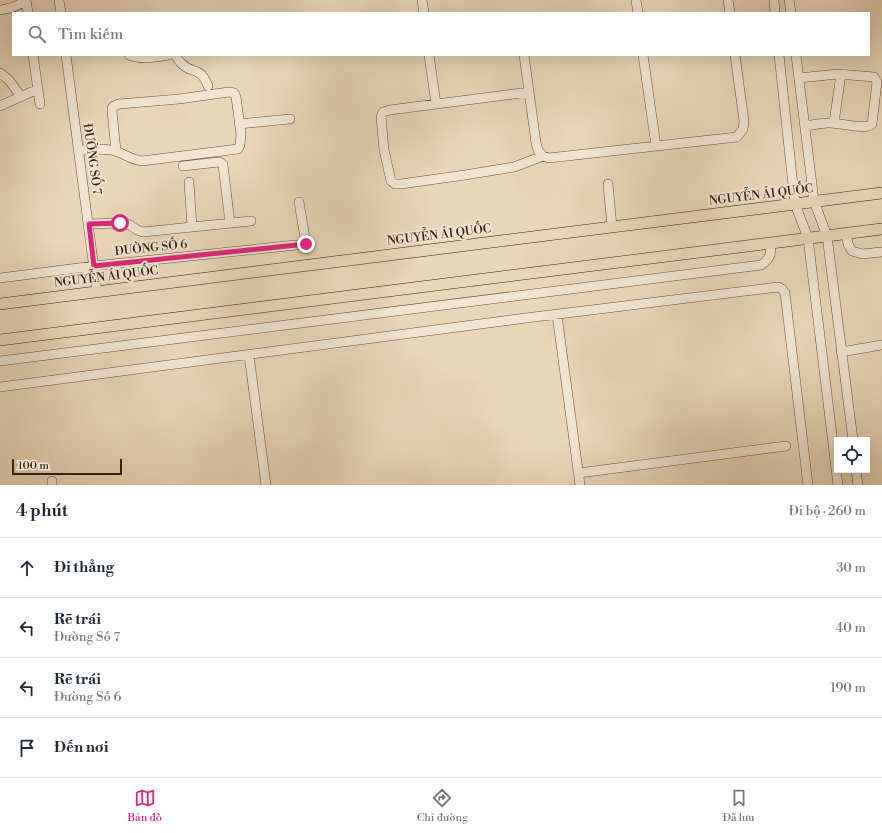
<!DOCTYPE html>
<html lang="vi">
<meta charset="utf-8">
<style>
:root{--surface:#fff;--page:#f2f2f3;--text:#1f2937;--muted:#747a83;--line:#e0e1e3;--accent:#db2777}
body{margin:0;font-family:"Libre Bodoni",serif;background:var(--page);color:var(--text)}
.controls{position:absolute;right:12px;bottom:12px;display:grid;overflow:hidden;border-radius:0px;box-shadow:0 4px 16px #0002}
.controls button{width:36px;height:36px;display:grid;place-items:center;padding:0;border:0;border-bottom:1px solid var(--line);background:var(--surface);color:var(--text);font:20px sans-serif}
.scale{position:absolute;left:12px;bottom:10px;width:110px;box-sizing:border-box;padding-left:4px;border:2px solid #3a2114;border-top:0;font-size:11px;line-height:14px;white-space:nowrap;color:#3a2114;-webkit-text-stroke:3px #f1e4d0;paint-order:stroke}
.stop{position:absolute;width:12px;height:12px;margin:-9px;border:3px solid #db2777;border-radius:50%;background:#fff}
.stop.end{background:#db2777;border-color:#fff;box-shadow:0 1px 4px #0008}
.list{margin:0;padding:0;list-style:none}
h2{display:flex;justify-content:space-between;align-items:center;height:52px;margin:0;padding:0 16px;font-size:17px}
h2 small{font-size:13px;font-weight:400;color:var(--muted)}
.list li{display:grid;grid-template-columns:26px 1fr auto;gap:12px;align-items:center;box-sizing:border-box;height:60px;padding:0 16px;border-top:1px solid var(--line)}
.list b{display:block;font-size:15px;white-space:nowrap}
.list p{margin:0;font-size:13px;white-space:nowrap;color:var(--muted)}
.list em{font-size:13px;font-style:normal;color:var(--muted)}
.icon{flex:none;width:22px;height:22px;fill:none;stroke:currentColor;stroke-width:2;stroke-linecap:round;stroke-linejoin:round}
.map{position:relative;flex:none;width:882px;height:485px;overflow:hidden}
.search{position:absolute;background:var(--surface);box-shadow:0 4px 16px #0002;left:12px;right:12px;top:12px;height:44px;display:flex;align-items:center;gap:10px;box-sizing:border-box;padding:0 14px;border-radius:0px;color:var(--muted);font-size:15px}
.sheet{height:292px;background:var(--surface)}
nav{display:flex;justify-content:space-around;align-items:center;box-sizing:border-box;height:56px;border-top:1px solid var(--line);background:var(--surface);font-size:11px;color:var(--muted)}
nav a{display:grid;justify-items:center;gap:2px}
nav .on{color:var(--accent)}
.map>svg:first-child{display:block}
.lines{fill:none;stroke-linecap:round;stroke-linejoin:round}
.minor-casing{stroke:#664e3d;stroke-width:10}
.major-casing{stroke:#3a2114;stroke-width:12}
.minor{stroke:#f1e4d0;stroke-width:9}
.major{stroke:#e9d6b7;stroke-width:11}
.route{stroke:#db2777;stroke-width:5}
.labels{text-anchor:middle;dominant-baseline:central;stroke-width:4;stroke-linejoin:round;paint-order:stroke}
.street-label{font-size:12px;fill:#3a2114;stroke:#f1e4d0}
</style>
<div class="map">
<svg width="882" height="485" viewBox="0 0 882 485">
<rect width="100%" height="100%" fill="#e9d6b7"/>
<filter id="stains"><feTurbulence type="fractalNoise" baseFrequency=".005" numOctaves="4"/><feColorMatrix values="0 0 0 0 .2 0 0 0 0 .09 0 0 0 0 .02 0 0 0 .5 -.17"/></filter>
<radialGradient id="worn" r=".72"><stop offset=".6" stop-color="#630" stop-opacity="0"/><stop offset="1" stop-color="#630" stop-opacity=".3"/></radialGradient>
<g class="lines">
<g class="minor-casing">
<path id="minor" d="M26,0L28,13
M59,0L61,13
M422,0L424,13
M636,0L638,13
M728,0L730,13
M774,0L775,13
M789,0L791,13
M0,10C8,9 19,7 24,0
M33,55L40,104
M66,55L97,292
M129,55C142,60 156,57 169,55
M175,55C177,58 179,61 181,63C192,75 200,65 208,86
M429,55L436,104
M524,55L536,143L538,150L543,156L549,158L737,137L743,129L744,121L735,55
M643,55L656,146
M779,55L795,204L808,238L838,485
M796,55L814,201L827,236L853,440
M0,73L9,80L21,97
M799,78L838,74L874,77L877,82L872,124C865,131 839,122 828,123C820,123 813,125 805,126
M529,92L390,110L383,112L381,117L384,150L391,181L395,184H401L465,175L514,167L543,156
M0,106L38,89
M834,123L841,74
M239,124L290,119
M79,150C91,150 106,147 118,152C126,155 133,160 142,161L238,149L240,145L241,134L236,97L234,93L229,92L179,99L119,104L114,106L112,108V111L116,151
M183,166L219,162L221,163L223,165L230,223
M189,182L192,227
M608,184L612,227
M89,224L120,223L130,225L137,230L143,232L251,221
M846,233L848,244L852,251L862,254L882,252
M0,278L94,266L306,244L299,202
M557,315L580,485
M841,352L882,345
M249,355L266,485
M0,361L761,265C770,259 772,254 770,243
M0,387L526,318L778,287L782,289L785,293L808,485
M856,470L858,485
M579,473L786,446
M52,481V485"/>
</g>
<g class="major-casing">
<path id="major" d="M0,304L882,193
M0,340L882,229"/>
</g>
<use href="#minor" class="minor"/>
<use href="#major" class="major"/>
</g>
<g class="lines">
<path class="route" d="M120,223L89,224L94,266L306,244"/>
</g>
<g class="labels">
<g class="street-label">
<text transform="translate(92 159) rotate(82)">ĐƯỜNG SỐ 7</text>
<text transform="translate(761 195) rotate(-7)">NGUYỄN ÁI QUỐC</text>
<text transform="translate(439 235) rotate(-7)">NGUYỄN ÁI QUỐC</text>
<text transform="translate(151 248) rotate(-6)">ĐƯỜNG SỐ 6</text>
<text transform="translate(106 277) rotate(-7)">NGUYỄN ÁI QUỐC</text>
</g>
</g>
<rect width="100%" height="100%" filter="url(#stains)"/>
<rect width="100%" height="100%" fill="url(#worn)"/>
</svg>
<div class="controls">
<button><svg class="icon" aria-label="locate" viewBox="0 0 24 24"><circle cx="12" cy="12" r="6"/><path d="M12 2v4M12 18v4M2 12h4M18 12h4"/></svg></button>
</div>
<div class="scale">100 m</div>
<div class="stop" style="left:120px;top:223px"></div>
<div class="stop end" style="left:306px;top:244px"></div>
<div class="search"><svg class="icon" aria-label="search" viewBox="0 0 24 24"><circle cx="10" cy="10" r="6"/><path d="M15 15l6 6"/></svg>Tìm kiếm</div>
</div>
<section class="sheet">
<h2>4 phút<small>Đi bộ · 260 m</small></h2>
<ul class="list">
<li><svg class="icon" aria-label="ahead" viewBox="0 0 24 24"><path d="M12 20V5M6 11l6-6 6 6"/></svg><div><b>Đi thẳng</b></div><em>30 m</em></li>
<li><svg class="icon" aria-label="left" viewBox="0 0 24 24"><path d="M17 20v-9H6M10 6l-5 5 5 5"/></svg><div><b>Rẽ trái</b><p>Đường Số 7</p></div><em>40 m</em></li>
<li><svg class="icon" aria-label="left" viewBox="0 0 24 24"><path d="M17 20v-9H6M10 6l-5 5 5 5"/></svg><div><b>Rẽ trái</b><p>Đường Số 6</p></div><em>190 m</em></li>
<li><svg class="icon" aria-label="arrive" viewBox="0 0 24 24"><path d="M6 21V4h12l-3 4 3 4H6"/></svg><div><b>Đến nơi</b></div></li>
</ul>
</section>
<nav>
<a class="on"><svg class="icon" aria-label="map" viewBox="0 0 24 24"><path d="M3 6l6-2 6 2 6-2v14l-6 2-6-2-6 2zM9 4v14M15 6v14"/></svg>Bản đồ</a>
<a><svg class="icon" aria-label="directions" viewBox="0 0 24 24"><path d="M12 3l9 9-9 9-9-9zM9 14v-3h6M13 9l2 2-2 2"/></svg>Chỉ đường</a>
<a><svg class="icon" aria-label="saved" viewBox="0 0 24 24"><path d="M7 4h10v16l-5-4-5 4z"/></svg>Đã lưu</a>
</nav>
